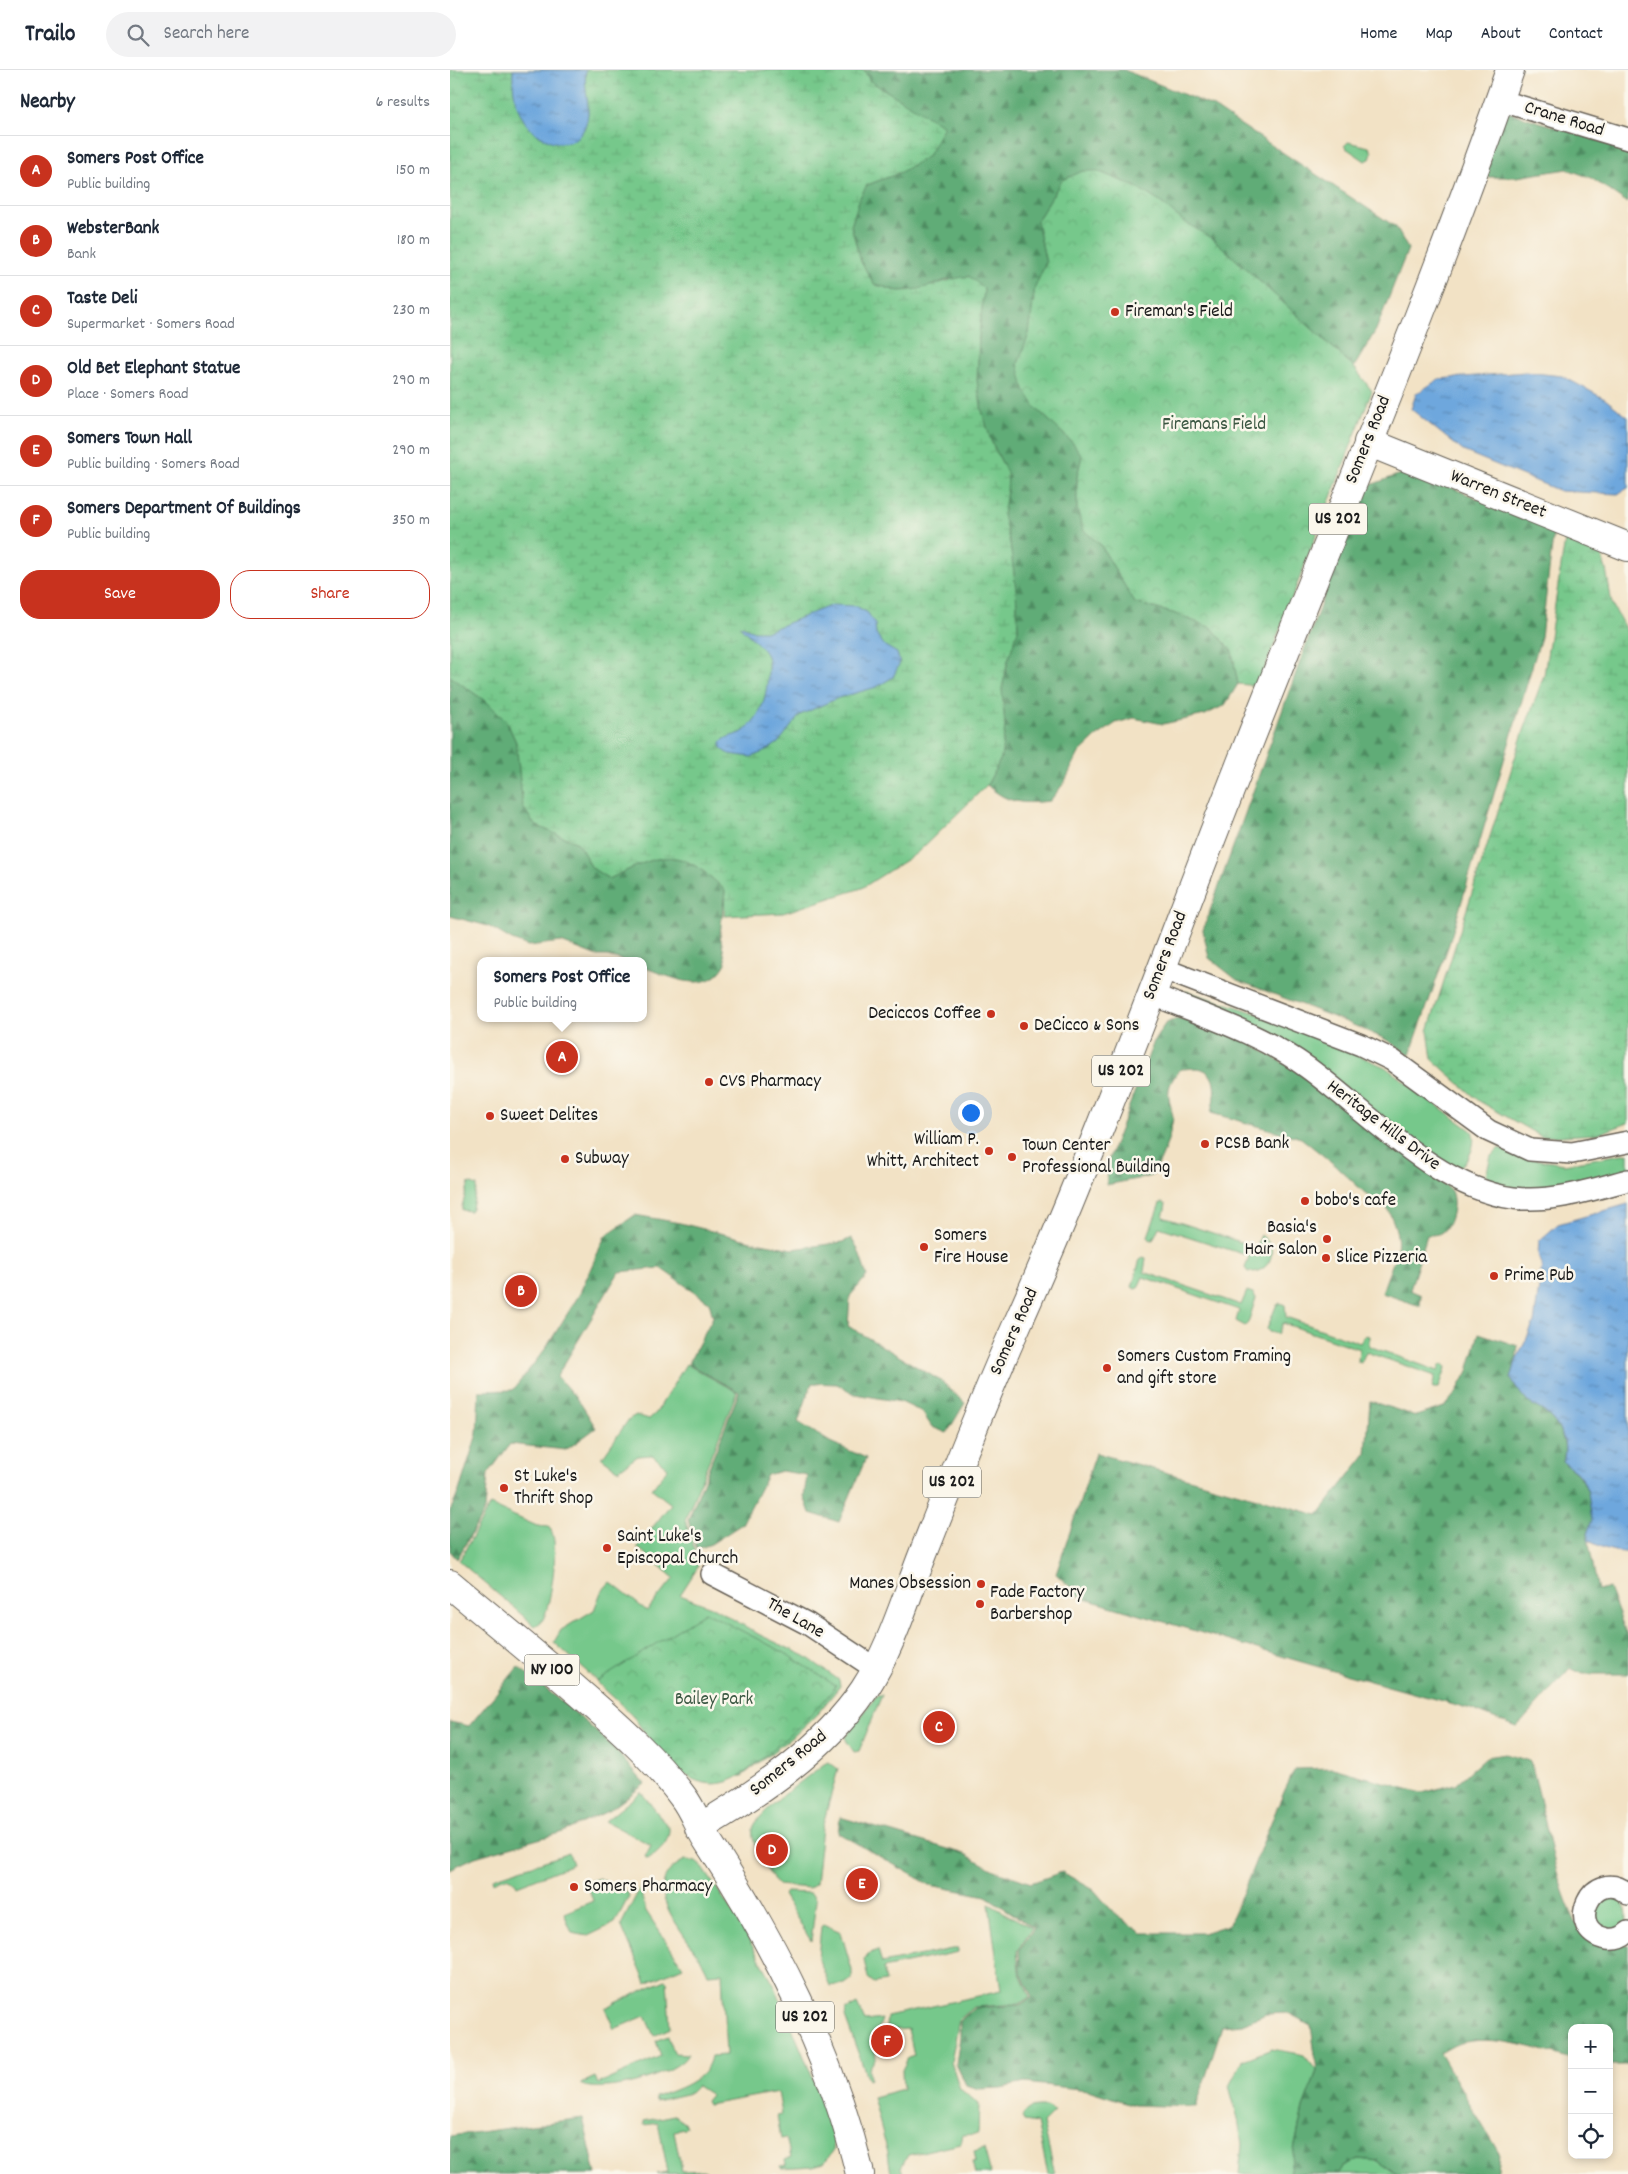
<!DOCTYPE html>
<meta charset="utf-8">
<style>
:root{--surface:#fff;--page:#f2f2f3;--text:#1f2937;--muted:#747a83;--line:#e0e1e3;--accent:#c8321e}
body{margin:0;font-family:Dekko,sans-serif;background:var(--page);color:var(--text)}
.controls{position:absolute;right:15px;bottom:15px;display:grid;overflow:hidden;border-radius:10px;box-shadow:0 2px 8px #0003}
.controls button{width:45px;height:45px;display:grid;place-items:center;padding:0;border:0;border-bottom:1px solid var(--line);background:var(--surface);color:var(--text);font:25px sans-serif}
.you{position:absolute;left:520px;top:1042px;width:18px;height:18px;margin:-12px;border:4px solid #fff;border-radius:50%;background:#1a73e8;box-shadow:0 0 0 8px #1a73e833}
.badge{display:grid;place-items:center;width:32px;height:32px;border-radius:50%;background:var(--accent);color:#fff;font-size:16px;font-weight:700}
.pin{position:absolute;translate:-50% -50%;border:2px solid #fff;box-shadow:0 1px 5px #0006}
.popup{position:absolute;left:27px;top:887px;width:170px;height:65px;box-sizing:border-box;display:grid;place-content:center;border-radius:10px;background:var(--surface);filter:drop-shadow(0 1px 4px #0005);font-size:16px;white-space:nowrap;color:var(--muted)}
.popup b{font-size:19px;color:var(--text)}
.popup::after{content:'';position:absolute;left:50%;top:100%;margin-left:-10px;border:10px solid transparent;border-top-color:var(--surface)}
.list{margin:0;padding:0;list-style:none}
h2{display:flex;justify-content:space-between;align-items:center;height:65px;margin:0;padding:0 20px;font-size:21px}
h2 small{font-size:16px;font-weight:400;color:var(--muted)}
.list li{display:grid;grid-template-columns:32px 1fr auto;gap:15px;align-items:center;box-sizing:border-box;height:70px;padding:0 20px;border-top:1px solid var(--line)}
.list b{display:block;font-size:19px;white-space:nowrap}
.list p{margin:0;font-size:16px;white-space:nowrap;color:var(--muted)}
.list em{font-size:16px;font-style:normal;color:var(--muted)}
.actions{display:flex;gap:10px;padding:15px 20px}
.actions a{flex:1;padding:11px 0;border:1px solid var(--accent);border-radius:20px;text-align:center;font-size:18px;color:var(--accent)}
.actions .main{background:var(--accent);color:#fff}
.icon{flex:none;width:28px;height:28px;fill:none;stroke:currentColor;stroke-width:2;stroke-linecap:round;stroke-linejoin:round}
.map{position:relative;flex:none;width:1178px;height:2104px;overflow:hidden}
header{display:flex;align-items:center;gap:30px;box-sizing:border-box;height:70px;padding:0 25px;background:var(--surface);border-bottom:1px solid var(--line)}
header strong{font-size:24px}
nav{display:flex;gap:28px;margin-inline-start:auto;font-size:18px}
.search{width:350px;height:45px;background:var(--page);display:flex;align-items:center;gap:12px;box-sizing:border-box;padding:0 18px;border-radius:28px;color:var(--muted);font-size:19px}
main{display:flex}
aside{flex:1;background:var(--surface)}
.map>svg:first-child{display:block}
.green{fill:#76c88b;stroke:#497254}
.forest{fill:url(#forest-firs);stroke:#3e644a}
.wetland{fill:url(#wetland-marsh);stroke:#497254}
.park{fill:url(#park-crowns);stroke:#497254}
.water{fill:url(#water-ripples);stroke:#45627c}
.lines{fill:none;stroke-linecap:round;stroke-linejoin:round}
.street-casing{stroke:#676157;stroke-width:24}
.secondary-casing{stroke:#676157;stroke-width:30}
.primary-casing{stroke:#676157;stroke-width:30}
.street{stroke:#fff;stroke-width:21}
.secondary{stroke:#fff;stroke-width:28}
.primary{stroke:#fff;stroke-width:28}
.poi-dot{fill:#c8321e;stroke:#fbf7ec;stroke-width:2}
.labels{text-anchor:middle;dominant-baseline:central;stroke-width:5;stroke-linejoin:round;paint-order:stroke}
.shield{fill:#fbf7ec;stroke:#5f5e5a;stroke-width:1}
.shield-label{font-size:18px;font-weight:bold;fill:#1c1c1c}
.street-label{font-size:19px;fill:#1c1c1c;stroke:#fbf7ec}
.poi-label{font-size:19px;fill:#1c1c1c;stroke:#fbf7ec;text-anchor:start}
.park-label{font-size:19px;fill:#3c5843;stroke:#fbf7ec}
</style>
<header>
<strong>Trailo</strong>
<div class="search"><svg class="icon" aria-label="search" viewBox="0 0 24 24"><circle cx="10" cy="10" r="6"/><path d="M15 15l6 6"/></svg>Search here</div>
<nav><a>Home</a><a>Map</a><a>About</a><a>Contact</a></nav>
</header>
<main>
<aside>
<h2>Nearby<small>6 results</small></h2>
<ul class="list">
<li><span class="badge">A</span><div><b>Somers Post Office</b><p>Public building</p></div><em>150 m</em></li>
<li><span class="badge">B</span><div><b>WebsterBank</b><p>Bank</p></div><em>180 m</em></li>
<li><span class="badge">C</span><div><b>Taste Deli</b><p>Supermarket · Somers Road</p></div><em>230 m</em></li>
<li><span class="badge">D</span><div><b>Old Bet Elephant Statue</b><p>Place · Somers Road</p></div><em>290 m</em></li>
<li><span class="badge">E</span><div><b>Somers Town Hall</b><p>Public building · Somers Road</p></div><em>290 m</em></li>
<li><span class="badge">F</span><div><b>Somers Department Of Buildings</b><p>Public building</p></div><em>350 m</em></li>
</ul>
<div class="actions"><a class="main">Save</a><a>Share</a></div>
</aside>
<div class="map">
<svg width="1178" height="2104" viewBox="0 0 1178 2104">
<defs>
<pattern id="forest-firs" width="22" height="20" patternUnits="userSpaceOnUse" patternTransform="scale(1.25)"><rect width="22" height="20" fill="#60ac77"/><path d="M5 1l3.5 6h-7zM16 11l3.5 6h-7z" fill="#4e8b61"/></pattern>
<pattern id="wetland-marsh" width="20" height="14" patternUnits="userSpaceOnUse" patternTransform="scale(1.25)"><rect width="20" height="14" fill="#76c88b"/><path d="M1 5h8M5 5V1M11 12h8M15 12V8" fill="none" stroke="#66ab77"/></pattern>
<pattern id="park-crowns" width="20" height="18" patternUnits="userSpaceOnUse" patternTransform="scale(1.25)"><rect width="20" height="18" fill="#76c88b"/><path d="M2 6a3 3 0 1 1 6 0M12 15a3 3 0 1 1 6 0" fill="none" stroke="#66ab77"/></pattern>
<pattern id="water-ripples" width="26" height="14" patternUnits="userSpaceOnUse" patternTransform="scale(1.25)"><rect width="26" height="14" fill="#6ea7dd"/><path d="M2 4q2-2 4 0t4 0M15 11q2-2 4 0t4 0" fill="none" stroke="#5a87b2"/></pattern>
</defs>
<rect width="100%" height="100%" fill="#fbf7ec"/>
<filter id="ink" filterUnits="userSpaceOnUse"><feTurbulence type="fractalNoise" baseFrequency=".02" numOctaves="2"/><feDisplacementMap in="SourceGraphic" scale="10" xChannelSelector="R" yChannelSelector="G"/><feConvolveMatrix kernelMatrix="1 2 1 2 8 2 1 2 1" color-interpolation-filters="sRGB"/></filter>
<filter id="wash" filterUnits="userSpaceOnUse"><feTurbulence type="fractalNoise" baseFrequency=".0096" numOctaves="4" result="noise"/><feDisplacementMap in="SourceGraphic" scale="20" xChannelSelector="R" yChannelSelector="G"/><feGaussianBlur stdDeviation="1.12" result="paint"/><feColorMatrix in="noise" values="0 0 0 0 0 0 0 0 0 0 0 0 0 0 0 0 0 1.4 0 .05"/><feComposite in="paint" operator="in"/></filter>
<g filter="url(#wash)">
<rect width="100%" height="100%" fill="#f2e2c5"/>
<path class="green" d="M898,72L919,77L922,82L920,89L915,91L896,78L894,76Z
M736,921L791,938L839,955L935,997L1022,1061C1027,1073 1020,1089 1010,1097L1000,1095L734,926Z
M1049,1078L1077,1088L1114,1094L1178,1083V1105C1144,1112 1073,1132 1043,1114C1040,1112 1038,1108 1036,1105L1041,1086Z
M19,1113L27,1116L22,1138L20,1141L12,1140V1136Z
M710,1133H714L716,1135L713,1147L806,1177L811,1165C814,1168 818,1171 820,1175C826,1190 813,1204 798,1202L795,1198L799,1186L709,1157L703,1170L699,1169L698,1166Z
M693,1187L696,1188L694,1202L791,1235L797,1221L803,1223L806,1228L798,1253L795,1256L786,1251L789,1240L693,1207L688,1218L685,1219L682,1217L690,1189Z
M830,1233L835,1235L836,1247L910,1273L915,1265L919,1266V1276L988,1301L991,1294L995,1295L996,1298L989,1318H982L985,1306L916,1282L911,1293L908,1292L909,1279L833,1253L828,1264L819,1262L817,1259L826,1236Z
M236,1294L287,1322L235,1450L246,1483L248,1497L230,1525L264,1538L310,1565L355,1586L389,1610L390,1616L368,1643L347,1663L292,1706L264,1709L156,1619L104,1572L111,1560L144,1540L151,1522L160,1512L197,1541L224,1508L187,1477L221,1434L202,1419L218,1398L202,1385L188,1386L168,1400L152,1388L179,1349L186,1345L199,1349L206,1343Z
M40,1435L87,1456L99,1457C111,1469 101,1529 95,1545C93,1551 90,1553 85,1556L9,1491Z
M427,1625H432L409,1681L404,1682L396,1670V1667Z
M379,1692L388,1699L372,1758L366,1813L359,1818L328,1815C318,1803 300,1774 303,1759C306,1743 359,1706 374,1694Z
M191,1722L219,1758C220,1772 209,1781 198,1789L195,1787L201,1775L155,1751Z
M119,1783L123,1794L67,1816C61,1804 54,1807 44,1812L43,1808Z
M235,1790L246,1792L253,1798L284,1844L324,1914L373,2033L381,2058L384,2071L383,2081L374,2093L363,2096L331,2098L330,2096L336,2095L335,2090L341,2088L336,2068L331,2069L327,2045L332,2044L328,2022L258,2035L256,2031L261,2025L247,2016L240,2023L206,2031L205,2027C225,2020 257,2011 261,1986L276,1985L272,1903L258,1904C245,1869 179,1817 235,1790Z
M149,1808L178,1823L179,1826L165,1853L138,1866L122,1863L114,1843L143,1831L137,1812Z
M192,1814V1827L196,1841L233,1897L196,1913L171,1855Z
M336,1822L361,1823L366,1831L361,1871L333,1825Z
M1165,1826C1177,1835 1178,1842 1176,1858L1165,1864L1142,1851C1146,1837 1148,1828 1165,1826Z
M539,1834L582,1858L567,1881L569,1901L580,1927L569,1934L523,1937L509,1950L501,1992L510,2019L529,2034L528,2064L513,2065L511,2073L458,2085L451,2097L453,2104H441L438,2083L423,2027L453,2019L452,2000L458,1988L464,1986L458,1959L443,1960L436,1957L437,1946L551,1921Z
M373,1854L391,1862L402,1900V1909L395,1914L380,1916L368,1888L371,1857Z
M502,1879H508V1882L433,1898L436,1911L424,1913L418,1908L414,1890L418,1884L428,1880L432,1893Z
M215,1910L217,1911L220,1958L204,1966L195,1946L164,1959L155,1938Z
M407,1934L415,1951L432,1949L424,1973L426,1987L419,1999L420,2009L418,2010L395,1947L396,1940Z
M218,1966L223,1983L238,1984C229,2005 149,2026 130,2014L145,2007L148,2014L211,1986L206,1971Z
M822,1979L854,1985L867,2001L853,2038L839,2104H789L792,2074L788,2049L779,2016L793,1990Z
M596,2037L604,2042L593,2053L605,2104H598L587,2053L574,2051L572,2047C576,2036 586,2037 596,2037Z
M224,2045L234,2052L236,2057L234,2059L224,2061L232,2101L256,2100V2103L206,2104L218,2102L208,2053L194,2055V2051Z
M534,2078L541,2104H525L522,2092L526,2091L524,2081Z
M909,2089L928,2091L947,2104H888L894,2096Z"/>
<path class="forest" d="M414,0H674L762,36L946,157L958,179L926,260L904,297L762,168L734,152L710,132L684,116L647,101L612,110L587,151L596,193L585,217L579,264L568,294L585,337L623,373L632,386L627,407V438L633,460L650,474L685,533L723,543L762,558L782,581L788,614L775,635L755,645L713,654L684,648L666,653L646,667L629,683L614,713L600,731C573,734 558,734 537,715L551,688L555,656L552,619L558,590L568,560L566,520L560,474L553,445L557,422L558,405L541,371L532,341L527,311L529,265L534,219L499,209L472,219L448,221L424,214L411,192L401,156L410,127L417,115L449,103L451,30L420,11Z
M1055,41L1178,80V133L1141,108L1117,99L1067,107H1038L1031,97Z
M956,402L985,411L1104,459L1091,567L999,874L960,985L935,969L894,951L787,910L759,888L753,860L900,453L918,416Z
M0,606L38,633L57,652L66,672L73,736L85,755L128,773L142,798L159,809C214,782 228,775 275,820L270,865L276,893C258,927 221,907 193,897V891H176L157,886H147L111,872L78,876L62,870L38,856L0,846Z
M727,948L742,950L798,972L845,1000L990,1109C993,1113 998,1117 1001,1121C1006,1132 1002,1155 992,1162C988,1165 982,1165 977,1165L960,1220L971,1225L970,1236L932,1223C944,1183 958,1178 936,1136H929L885,1095L851,1068L761,1043C764,1029 770,1006 752,999C746,997 737,999 731,999C719,1012 716,1020 721,1037C721,1040 723,1044 723,1048C720,1067 713,1089 702,1106L656,1115L658,1102L655,1099L704,971L715,954Z
M185,1145L230,1153L305,1172L343,1179L393,1172L401,1168L407,1177L417,1206L400,1226L398,1256L491,1311L515,1333L497,1363L482,1357L472,1342L451,1332L405,1324L387,1314L362,1313L348,1352L380,1372L416,1388L389,1452L360,1443L354,1426L357,1405L331,1401L317,1405L292,1454L261,1474L247,1479L238,1450L289,1322L238,1294L263,1247L259,1232L210,1198L169,1202L107,1306L131,1334L146,1358L116,1380L60,1374L38,1404L35,1440L7,1489L0,1481V1441L8,1424L27,1364L29,1321L63,1320L96,1278L129,1225L155,1166Z
M1029,1263L1068,1276L1066,1291L1061,1309C1066,1316 1071,1325 1077,1331C1082,1335 1088,1338 1093,1341C1110,1354 1118,1372 1113,1392L1131,1407L1138,1422L1142,1450L1137,1464L1148,1521L1159,1518L1178,1568V1604H1133L1120,1598L1067,1657L1021,1639L869,1597L632,1528L606,1504L646,1383L868,1445L916,1384L920,1331L966,1346L994,1337L1006,1323L1018,1301Z
M68,1597L120,1638L160,1674L195,1714L160,1740L113,1762L25,1787L0,1799V1652L19,1656Z
M1055,1684L1080,1691C1098,1748 1101,1809 1131,1862L1178,1875V1995H1159V1958H1122V1989C1088,1979 1043,1963 1007,1974C1002,1976 996,1980 990,1983L1050,2085L1047,2104H947L928,2091L909,2089L894,2096L888,2104H839L853,2038L867,2001L861,1955L838,1943L816,1944L792,1954L772,1956L746,2037L684,2035L638,2020L575,2013L551,2018L528,2019L516,2015L506,1994L510,1967V1951L524,1938L570,1935L582,1927L570,1901L569,1880L584,1858L536,1826L480,1815L388,1763L390,1747L515,1784L544,1800L581,1813L612,1802L644,1820L665,1844L692,1863H753L778,1855C803,1804 819,1750 845,1699L883,1698L972,1723L1006,1714L1036,1687Z
M133,2048L146,2104H0V2066Z"/>
<path class="wetland" d="M0,0H414L420,11L494,56L478,86L449,103L417,115L410,127L401,156L411,192L424,214C432,216 442,221 450,221C474,221 495,209 519,206L534,219L529,265L527,311L532,341L541,371L558,405L557,422L553,445L560,474L566,520L568,560L558,590L552,619L555,656L551,688L537,715L467,783L412,818L333,843L274,846L275,820C228,775 214,782 159,809L142,798L128,773L85,755L73,737L66,672L57,652L38,633L0,606Z
M1115,470L1151,484L1156,499L1162,534L1178,564V1053L1148,1064L1092,1067L1029,1031L982,989L978,961L1071,669L1094,605Z"/>
<path class="park" d="M633,101H647L684,116L710,132L734,152L762,168L904,297L922,321L808,616L788,614L782,581L762,558L723,543L685,533L650,474L633,460L627,438V407L632,386L623,373L585,337L574,319L568,294L579,264L585,217L596,193L587,151L612,110Z
M255,1542L335,1583L386,1616C366,1643 342,1663 316,1685C303,1696 289,1710 272,1713C243,1719 219,1694 202,1674C196,1666 191,1657 185,1649C174,1636 159,1624 147,1612Z"/>
<path class="water" d="M63,0H136C133,17 141,36 137,50C129,85 91,75 75,52C65,37 62,17 63,0Z
M1075,302L1112,306L1155,329L1178,347V418L1168,424L1110,421L1013,381L961,339L966,324L989,309Z
M382,535L406,536L418,543L425,554L426,564L435,576L447,583L450,593L443,607L427,617L388,628L350,645L328,673L316,681L301,687L279,684L271,678V672C279,664 288,666 294,661C313,645 317,624 318,602C318,597 319,591 317,586C311,574 298,566 289,555L304,561H318Z
M1178,1134V1482C1164,1483 1151,1477 1139,1471L1137,1464L1142,1450L1138,1422L1131,1406L1113,1392C1119,1372 1110,1354 1093,1341C1088,1338 1082,1335 1077,1331C1071,1325 1066,1316 1061,1309L1066,1291L1084,1253L1092,1195L1088,1184L1089,1171L1108,1154Z"/>
</g>
<g filter="url(#ink)">
<g class="lines">
<g class="street-casing">
<path id="street" d="M1049,30L1178,69
M711,898L911,975L942,990L1039,1061L1080,1080L1122,1083L1178,1072
M701,924C755,946 810,963 858,998C918,1042 987,1118 1063,1128C1102,1133 1141,1120 1178,1110
M262,1504L358,1554L426,1599
M1178,1824C1143,1794 1112,1861 1157,1869C1164,1870 1172,1868 1178,1862"/>
</g>
<g class="secondary-casing">
<path id="secondary" d="M918,372L1178,477"/>
</g>
<g class="primary-casing">
<path id="primary" d="M0,1514C44,1551 89,1587 132,1625C168,1656 205,1689 233,1727C243,1740 248,1756 257,1770C324,1873 381,1983 410,2104
M249,1758C310,1722 374,1679 414,1620C441,1579 455,1530 473,1484C503,1408 533,1331 566,1257C651,1068 720,872 796,680C885,454 980,230 1060,0"/>
</g>
<use href="#street" class="street"/>
<use href="#secondary" class="secondary"/>
<use href="#primary" class="primary"/>
</g>
</g>
<g class="poi-dot">
<circle cx="665" cy="242" r="5"/>
<circle cx="541" cy="944" r="5"/>
<circle cx="574" cy="956" r="5"/>
<circle cx="259" cy="1012" r="5"/>
<circle cx="40" cy="1046" r="5"/>
<circle cx="755" cy="1074" r="5"/>
<circle cx="539" cy="1081" r="5"/>
<circle cx="562" cy="1087" r="5"/>
<circle cx="115" cy="1089" r="5"/>
<circle cx="855" cy="1131" r="5"/>
<circle cx="877" cy="1169" r="5"/>
<circle cx="474" cy="1177" r="5"/>
<circle cx="876" cy="1188" r="5"/>
<circle cx="1044" cy="1206" r="5"/>
<circle cx="657" cy="1298" r="5"/>
<circle cx="54" cy="1418" r="5"/>
<circle cx="157" cy="1478" r="5"/>
<circle cx="531" cy="1514" r="5"/>
<circle cx="530" cy="1534" r="5"/>
<circle cx="124" cy="1817" r="5"/>
</g>
<g class="labels">
<g class="shield">
<rect x="859" y="433.5" width="58" height="31" rx="4"/>
<rect x="642" y="985.5" width="58" height="31" rx="4"/>
<rect x="473" y="1396.5" width="58" height="31" rx="4"/>
<rect x="74.5" y="1584.5" width="55" height="31" rx="4"/>
<rect x="326" y="1931.5" width="58" height="31" rx="4"/>
</g>
<g class="shield-label">
<text x="888" y="449">US 202</text>
<text x="671" y="1001">US 202</text>
<text x="502" y="1412">US 202</text>
<text x="102" y="1600">NY 100</text>
<text x="355" y="1947">US 202</text>
</g>
<g class="street-label">
<text transform="translate(1114 50) rotate(17)">Crane Road</text>
<text transform="translate(919 370) rotate(-68)">Somers Road</text>
<text transform="translate(1048 425) rotate(22)">Warren Street</text>
<text transform="translate(716 886) rotate(-69)">Somers Road</text>
<text transform="translate(933 1056) rotate(37)">Heritage Hills Drive</text>
<text transform="translate(565 1262) rotate(-66)">Somers Road</text>
<text transform="translate(345 1549) rotate(30)">The Lane</text>
<text transform="translate(339 1694) rotate(-39)">Somers Road</text>
</g>
<g class="poi-label">
<text x="675" y="242">Fireman's Field</text>
<text x="531" y="944" text-anchor="end">Deciccos Coffee</text>
<text x="584" y="956">DeCicco &amp; Sons</text>
<text x="269" y="1012">CVS Pharmacy</text>
<text x="50" y="1046">Sweet Delites</text>
<text x="529" y="1070" text-anchor="end">William P.<tspan x="529" dy="22">Whitt, Architect</tspan></text>
<text x="765" y="1074">PCSB Bank</text>
<text x="572" y="1076">Town Center<tspan x="572" dy="22">Professional Building</tspan></text>
<text x="125" y="1089">Subway</text>
<text x="865" y="1131">bobo's cafe</text>
<text x="867" y="1158" text-anchor="end">Basia's<tspan x="867" dy="22">Hair Salon</tspan></text>
<text x="484" y="1166">Somers<tspan x="484" dy="22">Fire House</tspan></text>
<text x="886" y="1188">Slice Pizzeria</text>
<text x="1054" y="1206">Prime Pub</text>
<text x="667" y="1287">Somers Custom Framing<tspan x="667" dy="22">and gift store</tspan></text>
<text x="64" y="1407">St Luke's<tspan x="64" dy="22">Thrift Shop</tspan></text>
<text x="167" y="1467">Saint Luke's<tspan x="167" dy="22">Episcopal Church</tspan></text>
<text x="521" y="1514" text-anchor="end">Manes Obsession</text>
<text x="540" y="1523">Fade Factory<tspan x="540" dy="22">Barbershop</tspan></text>
<text x="134" y="1817">Somers Pharmacy</text>
</g>
<g class="park-label">
<text x="764" y="355">Firemans Field</text>
<text x="264" y="1630">Bailey Park</text>
</g>
</g>
</svg>
<div class="controls">
<button>+</button>
<button>−</button>
<button><svg class="icon" aria-label="locate" viewBox="0 0 24 24"><circle cx="12" cy="12" r="6"/><path d="M12 2v4M12 18v4M2 12h4M18 12h4"/></svg></button>
</div>
<div class="you"></div>
<div class="pin badge" style="left:112px;top:987px">A</div>
<div class="popup"><b>Somers Post Office</b>Public building</div>
<div class="pin badge" style="left:71px;top:1221px">B</div>
<div class="pin badge" style="left:489px;top:1657px">C</div>
<div class="pin badge" style="left:322px;top:1780px">D</div>
<div class="pin badge" style="left:412px;top:1814px">E</div>
<div class="pin badge" style="left:437px;top:1971px">F</div>
</div>
</main>
